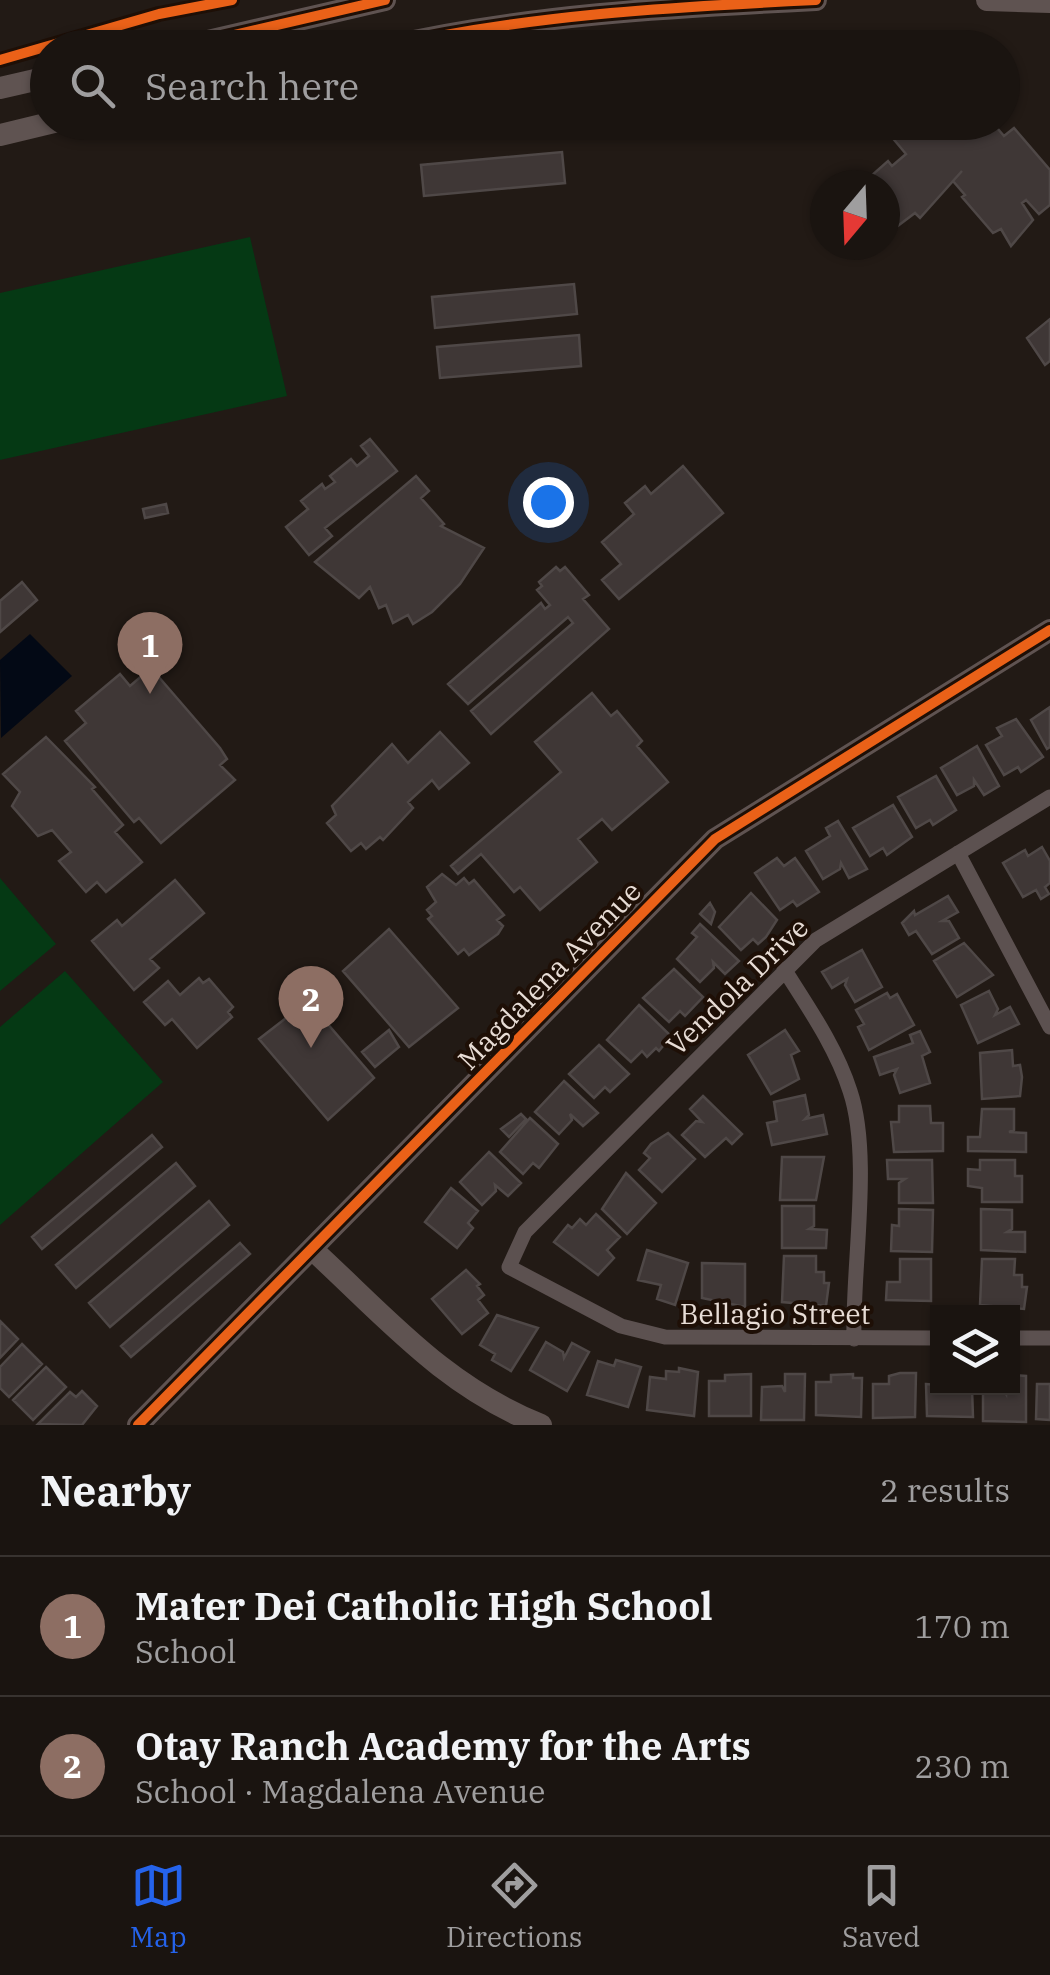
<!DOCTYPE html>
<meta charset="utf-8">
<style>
:root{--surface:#1a1410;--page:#27211e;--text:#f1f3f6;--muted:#9f9e9f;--line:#383330;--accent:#2563eb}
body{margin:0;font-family:"IBM Plex Serif",serif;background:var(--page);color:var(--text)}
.controls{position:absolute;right:30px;bottom:30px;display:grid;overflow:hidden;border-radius:0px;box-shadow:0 2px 8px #0004}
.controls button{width:90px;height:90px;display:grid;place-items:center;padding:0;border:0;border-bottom:2px solid var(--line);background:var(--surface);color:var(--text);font:50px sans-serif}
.compass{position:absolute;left:810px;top:170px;width:90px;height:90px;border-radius:50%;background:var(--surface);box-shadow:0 2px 8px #0004;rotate:199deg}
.you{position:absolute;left:548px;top:502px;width:35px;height:35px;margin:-25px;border:8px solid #fff;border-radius:50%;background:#1a73e8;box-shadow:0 0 0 15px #1a73e833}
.badge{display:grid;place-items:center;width:65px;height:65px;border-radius:50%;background:var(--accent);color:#fff;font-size:32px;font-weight:700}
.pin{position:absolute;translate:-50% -82px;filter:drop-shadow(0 2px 5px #0008)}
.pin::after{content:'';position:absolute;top:52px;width:35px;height:30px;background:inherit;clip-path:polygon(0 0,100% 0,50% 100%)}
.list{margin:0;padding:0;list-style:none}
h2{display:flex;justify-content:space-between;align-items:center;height:130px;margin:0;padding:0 40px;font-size:42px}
h2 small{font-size:32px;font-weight:400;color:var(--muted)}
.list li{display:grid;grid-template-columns:65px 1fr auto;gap:30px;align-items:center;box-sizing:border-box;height:140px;padding:0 40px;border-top:2px solid var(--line)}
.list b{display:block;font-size:38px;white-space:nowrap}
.list p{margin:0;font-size:32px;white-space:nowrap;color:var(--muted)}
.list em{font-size:32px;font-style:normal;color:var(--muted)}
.icon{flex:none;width:55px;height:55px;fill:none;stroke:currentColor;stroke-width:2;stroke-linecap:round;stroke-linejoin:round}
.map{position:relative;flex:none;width:1050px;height:1425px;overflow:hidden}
.search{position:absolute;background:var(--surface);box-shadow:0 2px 8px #0004;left:30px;right:30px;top:30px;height:110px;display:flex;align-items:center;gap:25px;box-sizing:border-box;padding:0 35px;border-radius:55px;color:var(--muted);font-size:38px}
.sheet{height:410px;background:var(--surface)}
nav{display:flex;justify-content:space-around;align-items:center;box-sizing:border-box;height:140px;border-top:2px solid var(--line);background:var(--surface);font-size:28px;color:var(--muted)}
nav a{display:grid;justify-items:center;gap:5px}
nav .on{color:var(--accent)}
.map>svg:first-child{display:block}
.green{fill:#053914}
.water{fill:#030915}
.building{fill:#3f3736;stroke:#4f4847;stroke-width:2.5}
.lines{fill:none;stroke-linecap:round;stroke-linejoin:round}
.street{stroke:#5c5150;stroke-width:15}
.secondary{stroke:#5f5351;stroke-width:22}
.cycleway-casing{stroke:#1e0f06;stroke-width:16}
.cycleway{stroke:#ea6118;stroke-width:10}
.labels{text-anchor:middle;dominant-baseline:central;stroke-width:8;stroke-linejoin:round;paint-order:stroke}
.street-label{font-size:28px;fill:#e7dcd5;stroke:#1e0f06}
</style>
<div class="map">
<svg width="1050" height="1425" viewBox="0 0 1050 1425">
<rect width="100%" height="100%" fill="#221a15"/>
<path class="green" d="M250,237L287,396L0,460V293Z
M0,878L56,944L0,991Z
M65,971L163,1082L0,1225V1027Z"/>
<path class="water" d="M30,634L72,676L1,738L0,660Z"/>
<path class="building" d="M906,122H921L931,133L943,122H965L973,132L977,129L971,122H992L1004,136L1014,128L1050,170V205L1039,214L1026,200L1022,203L1033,220L1011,246L1001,229L993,233L962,197L965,195L953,181L962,171L920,218L915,213L891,231L885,224V185L871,176L888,161L892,166L906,154L891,136Z
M562,152L565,183L424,196L421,165Z
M574,284L577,314L435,328L432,297Z
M1050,319V361L1045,365L1027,338Z
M579,335L581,366L440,378L437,347Z
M370,439L397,471L325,528L332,536L309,555L286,527L308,509L301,501L322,484L325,489L335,482L330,476L351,459L357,466L369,456L361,446Z
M683,466L723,513L619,599L602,580L621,564L602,542L634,514L625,503L645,486L651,494Z
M416,476L429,491L421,498L444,524L441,526L484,548L460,584L432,612L413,624L408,615L393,623L386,605L379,608L370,587L359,598L315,562Z
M166,504L168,513L145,518L143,509Z
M556,567L560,571L565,567L589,595L583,599L609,629L491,734L471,711L573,623L568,617L468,704L448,684L541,603L545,609L550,605L537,590L542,586L539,582Z
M22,582L37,600L0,632V601Z
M151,668L220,748L227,759L220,765L235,780L161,843L139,818L134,822L65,741L86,723L76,711L120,674L130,686Z
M592,693L611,716L617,711L642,741L637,746L668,782L612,830L602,819L578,839L597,862L540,910L520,887L514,892L481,854L458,874L451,866L561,772L535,742Z
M1050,707V747L1047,749L1031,720Z
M1016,719L1043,757L1021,772L1018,767L1004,775L986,745L1002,736L997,728Z
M440,732L469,763L439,789L432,780L408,802L413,808L383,840L380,837L366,849L361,843L351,851L327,823L336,815L332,806L392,744L408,763Z
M46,737L95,787L92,789L123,825L115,832L142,862L106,892L97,882L86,892L59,861L71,852L52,830L38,836L12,806L20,792L3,774Z
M977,746L999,786L984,795L974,780V786L957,795L941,768Z
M936,776L956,810L933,825L930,820L916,828L898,797Z
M893,805L912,837L887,855L883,848L870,856L853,828Z
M838,821L867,869L849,878L841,863L840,869L823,879L806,851L830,836L826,828Z
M1042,847L1050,861V883L1045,887L1049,894L1041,899L1036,890L1023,897L1003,863L1025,850L1028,856Z
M777,858L784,866L795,858L819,892L797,906L793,901L780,910L755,873Z
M442,874L456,885L464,878L469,884L474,880L504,915L497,920L503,926L498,934L469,955L464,949L458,954L428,919L432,916L427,910L436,902L427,887Z
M175,880L204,913L150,959L159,968L134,990L92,941L117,920L122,926Z
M751,893L777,920L766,937L758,944L753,939L741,950L719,927Z
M948,896L958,912L942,921H949L959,938L932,954L916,931L909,935L902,923L914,911L915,915Z
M710,903L715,912L711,924L700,914Z
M700,924L739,961L725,974L713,962L714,968L700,982L677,959L697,937L692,933Z
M389,929L458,1008L409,1047L343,971Z
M964,943L993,975L957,997L934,961Z
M862,950L882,987L855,1002L845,985L847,979L832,988L822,972Z
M674,969L703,997L685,1016L680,1011L669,1022L643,998Z
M199,978L203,983L209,979L233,1007L228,1012L232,1017L197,1048L172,1019L165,1025L144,1002L168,981L180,995Z
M989,991L998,1009L995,1015L1010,1007L1019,1024L978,1043L961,1005Z
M887,993L890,998L897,994L914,1025L869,1050L858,1027L864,1024L856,1010Z
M308,1001L374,1078L328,1120L259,1039Z
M639,1005L671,1036L659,1051L656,1048L647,1057L642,1051L631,1062L607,1040Z
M389,1030L399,1047L375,1067L362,1052Z
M785,1030L799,1051L791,1055L799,1079L771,1094L748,1055Z
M920,1031L930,1052L922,1056L930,1083L900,1093L894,1075L897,1069L880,1075L874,1057L913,1043L910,1035Z
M599,1045L629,1074L610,1092L605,1087L594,1098L569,1074Z
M1012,1050L1013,1066L1020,1065L1022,1077L1020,1096L982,1099L980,1053Z
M564,1081L598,1113L583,1126L570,1114L572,1120L559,1134L535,1112Z
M805,1095L809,1115L805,1119L823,1115L827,1134L772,1145L767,1123L777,1121L774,1102Z
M703,1096L742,1134L732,1144L726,1138L705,1157L682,1135L696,1121L702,1122L690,1109Z
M899,1106H930L931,1123H943V1151L894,1152L891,1122H899Z
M982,1109H1014V1130L1009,1132L1026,1133V1152L968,1151V1137H980Z
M521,1114L526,1119L509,1137L501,1129Z
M530,1118L558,1144L539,1168L533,1163L523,1174L500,1152Z
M668,1133L695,1159L662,1192L639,1170L650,1158L644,1153L651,1144Z
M152,1135L162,1147L42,1249L32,1237Z
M489,1152L521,1183L508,1196L495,1185L496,1191L482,1205L460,1182Z
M782,1157H824L816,1200H780Z
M887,1160H932L933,1203H899V1183L905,1179H888Z
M980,1160H1015V1176H1022V1202H982V1188L968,1186V1169L980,1170Z
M176,1163L195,1186L76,1288L56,1265Z
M626,1173L656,1203L627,1234L602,1209Z
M451,1188L478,1211L468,1223L473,1228L457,1248L425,1222Z
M209,1201L229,1225L110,1327L89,1303Z
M782,1206H814V1226L809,1229L827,1230L826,1248H782Z
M899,1209L933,1210L932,1252L891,1251L892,1225L899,1226Z
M981,1209L1012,1210V1229L1007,1232H1025V1252L981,1250Z
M596,1214L620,1237L607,1250L614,1258L598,1275L554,1242L568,1225L572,1228L580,1219L586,1225Z
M240,1243L250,1254L131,1357L121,1346Z
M647,1250L688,1263L675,1305L657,1299L661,1285L638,1280Z
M784,1256H816V1272H824V1283H829L826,1306L782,1302Z
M900,1259H931V1301L886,1300L887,1282H900Z
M982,1259H1015L1014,1275H1022V1287H1027L1024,1309L980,1305Z
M702,1263L745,1264V1307L702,1298Z
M466,1270L480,1284L477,1286L484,1295L478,1300L488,1313L462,1334L432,1299Z
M497,1315L538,1328L511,1371L492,1360L495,1354L480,1345Z
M0,1321L18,1339L0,1358Z
M546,1342L563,1352L564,1358L572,1343L589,1352L567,1391L530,1370Z
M22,1344L42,1364L9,1397L0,1388V1367Z
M616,1360L641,1367L628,1407L587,1395L598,1361L614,1366Z
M46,1367L66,1387L33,1420L13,1400Z
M679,1368L698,1372L694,1416L647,1410L650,1377L666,1379V1371L679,1372Z
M900,1373H916L915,1417L873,1418V1384H889V1376Z
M751,1374V1416H709V1381H725V1375Z
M785,1374H805L804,1420H761L762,1387L782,1386L785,1392Z
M853,1374V1378H862L861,1417L816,1415V1382H831V1375Z
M1013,1375L1026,1376V1422L983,1421V1388L1003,1389L1006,1394V1388H1012Z
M926,1384L972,1388L973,1417L927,1416Z
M1037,1384H1050V1420L1036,1419Z
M82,1391L97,1406L82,1425L38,1424L70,1392L76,1397Z"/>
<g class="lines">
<path class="street" d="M958,853L1050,1027
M784,969C808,1007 836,1047 850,1091C872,1156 852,1267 854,1339
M938,1338L665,1337L621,1326L509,1267L525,1232L816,940L1050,797
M1012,1338H1050"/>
<path class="secondary" d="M987,0L1050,2
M178,48L385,0
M382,48C525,15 670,7 816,0
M0,88L48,77
M0,135L54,122
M313,1250C388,1319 444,1386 541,1425
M138,1425L715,839L1050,630"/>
<g class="cycleway-casing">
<path id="cycleway" d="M178,48L385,0
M382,48C525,15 670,7 816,0
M0,60L159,14L232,0
M138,1425L715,839L1050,630"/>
</g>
<use href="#cycleway" class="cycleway"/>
</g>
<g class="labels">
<g class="street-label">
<text transform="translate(549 975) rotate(-46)">Magdalena Avenue</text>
<text transform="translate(737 986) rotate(-44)">Vendola Drive</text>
<text x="775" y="1313">Bellagio Street</text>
</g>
</g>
</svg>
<div class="controls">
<button><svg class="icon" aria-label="layers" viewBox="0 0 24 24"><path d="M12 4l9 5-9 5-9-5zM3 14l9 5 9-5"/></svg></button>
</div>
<svg class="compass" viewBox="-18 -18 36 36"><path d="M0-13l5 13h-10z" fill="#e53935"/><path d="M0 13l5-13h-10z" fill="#9f9e9f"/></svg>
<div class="you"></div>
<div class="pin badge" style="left:150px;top:694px;background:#8d6e63">1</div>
<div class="pin badge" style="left:311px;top:1048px;background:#8d6e63">2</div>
<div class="search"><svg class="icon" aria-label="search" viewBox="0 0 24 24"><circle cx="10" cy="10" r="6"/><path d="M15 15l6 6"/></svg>Search here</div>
</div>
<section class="sheet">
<h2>Nearby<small>2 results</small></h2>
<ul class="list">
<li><span class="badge" style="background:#8d6e63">1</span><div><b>Mater Dei Catholic High School</b><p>School</p></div><em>170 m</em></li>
<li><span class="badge" style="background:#8d6e63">2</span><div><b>Otay Ranch Academy for the Arts</b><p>School · Magdalena Avenue</p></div><em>230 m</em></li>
</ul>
</section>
<nav>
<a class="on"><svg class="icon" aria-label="map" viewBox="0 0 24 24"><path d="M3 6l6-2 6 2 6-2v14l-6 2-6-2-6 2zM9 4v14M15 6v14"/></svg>Map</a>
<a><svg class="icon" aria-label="directions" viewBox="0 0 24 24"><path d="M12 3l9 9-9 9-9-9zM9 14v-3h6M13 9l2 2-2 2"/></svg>Directions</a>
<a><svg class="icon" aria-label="saved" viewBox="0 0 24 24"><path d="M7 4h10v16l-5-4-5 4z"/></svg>Saved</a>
</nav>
